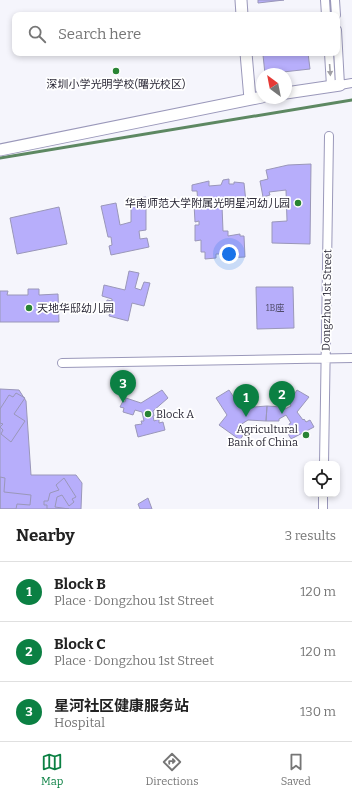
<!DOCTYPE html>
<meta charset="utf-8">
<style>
:root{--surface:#fff;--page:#f2f2f2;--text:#222;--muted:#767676;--line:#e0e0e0;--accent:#0b8043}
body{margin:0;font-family:Bitter,"Noto Sans SC",serif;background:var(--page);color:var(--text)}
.controls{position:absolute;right:12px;bottom:12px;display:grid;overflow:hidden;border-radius:8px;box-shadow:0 2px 6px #0003}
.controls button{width:36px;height:36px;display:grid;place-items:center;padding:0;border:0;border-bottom:1px solid var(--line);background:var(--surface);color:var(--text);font:20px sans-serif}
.compass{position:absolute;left:256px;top:68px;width:36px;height:36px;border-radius:50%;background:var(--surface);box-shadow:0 2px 6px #0003;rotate:328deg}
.you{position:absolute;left:229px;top:254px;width:14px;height:14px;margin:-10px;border:3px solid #fff;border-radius:50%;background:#1a73e8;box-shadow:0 0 0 6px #1a73e833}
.badge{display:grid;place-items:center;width:26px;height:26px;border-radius:50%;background:var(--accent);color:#fff;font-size:13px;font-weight:700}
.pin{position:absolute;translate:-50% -33px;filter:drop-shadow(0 1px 2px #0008)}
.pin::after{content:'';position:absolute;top:21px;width:14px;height:12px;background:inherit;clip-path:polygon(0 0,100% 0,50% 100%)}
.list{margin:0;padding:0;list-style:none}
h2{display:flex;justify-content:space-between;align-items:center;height:52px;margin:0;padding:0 16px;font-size:17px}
h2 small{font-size:13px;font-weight:400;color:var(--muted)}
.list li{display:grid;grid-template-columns:26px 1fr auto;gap:12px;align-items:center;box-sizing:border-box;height:60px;padding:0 16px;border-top:1px solid var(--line)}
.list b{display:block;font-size:15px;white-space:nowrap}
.list p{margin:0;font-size:13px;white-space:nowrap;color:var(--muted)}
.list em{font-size:13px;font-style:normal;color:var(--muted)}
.icon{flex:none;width:22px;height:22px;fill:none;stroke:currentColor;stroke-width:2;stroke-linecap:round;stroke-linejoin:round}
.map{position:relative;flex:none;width:352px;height:509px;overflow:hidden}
.search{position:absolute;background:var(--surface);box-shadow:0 2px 6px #0003;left:12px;right:12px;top:12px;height:44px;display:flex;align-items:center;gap:10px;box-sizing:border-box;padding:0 14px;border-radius:8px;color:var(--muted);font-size:15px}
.sheet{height:232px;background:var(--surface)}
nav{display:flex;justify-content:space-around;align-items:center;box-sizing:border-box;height:56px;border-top:1px solid var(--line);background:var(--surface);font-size:11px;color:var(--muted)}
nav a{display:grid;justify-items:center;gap:2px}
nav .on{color:var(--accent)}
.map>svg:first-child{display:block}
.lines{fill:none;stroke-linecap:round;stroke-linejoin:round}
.stream{stroke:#5d8862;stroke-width:3}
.building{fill:#b7aefb;stroke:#9a97b9}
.street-casing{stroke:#9a98ba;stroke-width:10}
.secondary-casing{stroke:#9a98ba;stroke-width:13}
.street{stroke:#fff;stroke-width:8}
.secondary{stroke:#fff;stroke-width:11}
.oneway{fill:#a09fa5}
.poi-dot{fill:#298434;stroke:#fff;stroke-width:1.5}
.labels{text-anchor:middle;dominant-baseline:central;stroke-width:3.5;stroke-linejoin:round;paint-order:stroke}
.number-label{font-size:9px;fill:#4e4a68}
.poi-label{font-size:11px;fill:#2b2937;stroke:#fff;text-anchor:end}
.street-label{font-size:11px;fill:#2b2937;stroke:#fff}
</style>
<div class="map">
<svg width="352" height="509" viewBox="0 0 352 509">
<rect width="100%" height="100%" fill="#f5f5fc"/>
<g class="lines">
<path class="stream" d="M0,158L352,100"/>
</g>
<path class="building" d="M258,0H284L258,3Z
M266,53H308L310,69L265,74L263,55Z
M311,164L310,244L272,243V222L287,221L286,190L269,192L270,195L263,197L260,181L268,179L266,170L288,165Z
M229,179V184H234V182L244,183L246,202L233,204L232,202H229L230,206H222L223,231H228V236L240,234V236H244L245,257L225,258L224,254H216V258L205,259V252H201V240L195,241V225H199V221L195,222L194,204H198L197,191H192V185L209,181V186L221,185L223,180Z
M146,197V230L139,231L140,239L147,238L149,247L111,255L109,246L112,245L111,237H108L101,206L116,203L120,225L131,222V199Z
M59,207L67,244L17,254L10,218Z
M129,271L139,273L135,288L141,290L144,282L150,283L144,306L132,303L128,321L109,316L110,312L105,311L107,300L112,301V299L102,296L104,285L125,290Z
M256,287H293L294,328L257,329Z
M28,289H39V295L58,294L59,322H0V291H8L7,295H28Z
M0,389L19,390L26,401L31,475H76L82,483L81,509H0Z
M162,390L168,398L153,411L154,416H153L154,421L159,419V423L163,422L165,430L138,437L135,425L142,424L141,421H144L142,412L135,410L133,415L123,412L124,408L120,407L123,401L125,402L126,398L141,403Z
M229,390L241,408L267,406L266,421L248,420L237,427L245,432L240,440L219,425L227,415L216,398Z
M297,390L309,397L297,412L303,420L304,419L306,422L310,420L314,427L291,439L286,430L290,427L289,424L291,423L286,415L279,419V421H266L267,406L282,407L281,411L291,406L289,402Z
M16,393L25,398L14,414L25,421L11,442L1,434L3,430L0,427L3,424L0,423V409L9,395L13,397Z
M0,477L5,478L4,492L31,495L30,505L17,504L16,509H0Z
M64,478L76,497L72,499L74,502L69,506L62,495L57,497L55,507L69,509H47V505H44V501H48L50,493L59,490L56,485Z
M148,498L152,509H140L138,504Z"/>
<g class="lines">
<g class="street-casing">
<path id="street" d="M325,0L326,15
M335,0L336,15
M337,30L340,85L352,83
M329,53L331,86
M62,363L352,358
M324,464L329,136
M323,509V494"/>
</g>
<g class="secondary-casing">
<path id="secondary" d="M241,0L242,15
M246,53L250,99
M286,93L340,85
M0,150L262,97"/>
</g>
<use href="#street" class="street"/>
<use href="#secondary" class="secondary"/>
</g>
<defs><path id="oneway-solid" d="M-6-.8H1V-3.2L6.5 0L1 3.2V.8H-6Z"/></defs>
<use class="oneway" href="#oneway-solid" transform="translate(330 70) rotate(86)"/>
<g class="poi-dot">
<circle cx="116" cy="71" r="4"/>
<circle cx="298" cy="203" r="4"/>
<circle cx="29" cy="308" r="4"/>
<circle cx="148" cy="414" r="4"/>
<circle cx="306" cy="435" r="4"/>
</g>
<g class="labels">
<g class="number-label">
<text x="275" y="308">1B座</text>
</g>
<g class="poi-label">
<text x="116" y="84" text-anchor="middle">深圳小学光明学校(曙光校区)</text>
<text x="290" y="203">华南师范大学附属光明星河幼儿园</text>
<text x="37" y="308" text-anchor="start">天地华邸幼儿园</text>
<text x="156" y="414" text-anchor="start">Block A</text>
<text x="298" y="429">Agricultural<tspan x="298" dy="13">Bank of China</tspan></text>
</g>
<g class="street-label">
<text transform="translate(327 300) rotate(-89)">Dongzhou 1st Street</text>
</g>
</g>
</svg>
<div class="controls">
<button><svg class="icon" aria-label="locate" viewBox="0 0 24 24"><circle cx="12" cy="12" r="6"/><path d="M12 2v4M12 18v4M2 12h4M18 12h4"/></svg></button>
</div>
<svg class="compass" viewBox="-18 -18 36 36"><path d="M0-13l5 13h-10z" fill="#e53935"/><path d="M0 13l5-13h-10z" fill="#767676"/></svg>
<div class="you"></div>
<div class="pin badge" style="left:246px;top:417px">1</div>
<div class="pin badge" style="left:282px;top:414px">2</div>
<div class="pin badge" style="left:123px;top:403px">3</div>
<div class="search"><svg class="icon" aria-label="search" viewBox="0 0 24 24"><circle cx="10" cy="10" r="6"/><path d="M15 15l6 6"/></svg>Search here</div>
</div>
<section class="sheet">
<h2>Nearby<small>3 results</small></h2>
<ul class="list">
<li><span class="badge">1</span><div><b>Block B</b><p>Place · Dongzhou 1st Street</p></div><em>120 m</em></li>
<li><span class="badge">2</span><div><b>Block C</b><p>Place · Dongzhou 1st Street</p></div><em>120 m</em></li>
<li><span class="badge">3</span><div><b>星河社区健康服务站</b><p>Hospital</p></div><em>130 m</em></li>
</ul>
</section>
<nav>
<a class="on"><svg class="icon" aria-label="map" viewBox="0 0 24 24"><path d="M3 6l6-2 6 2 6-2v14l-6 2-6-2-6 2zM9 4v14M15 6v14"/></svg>Map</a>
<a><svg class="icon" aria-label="directions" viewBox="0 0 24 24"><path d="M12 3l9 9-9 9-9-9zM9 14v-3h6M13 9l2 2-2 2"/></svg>Directions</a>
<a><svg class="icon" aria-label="saved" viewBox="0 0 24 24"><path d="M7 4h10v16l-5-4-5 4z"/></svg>Saved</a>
</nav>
